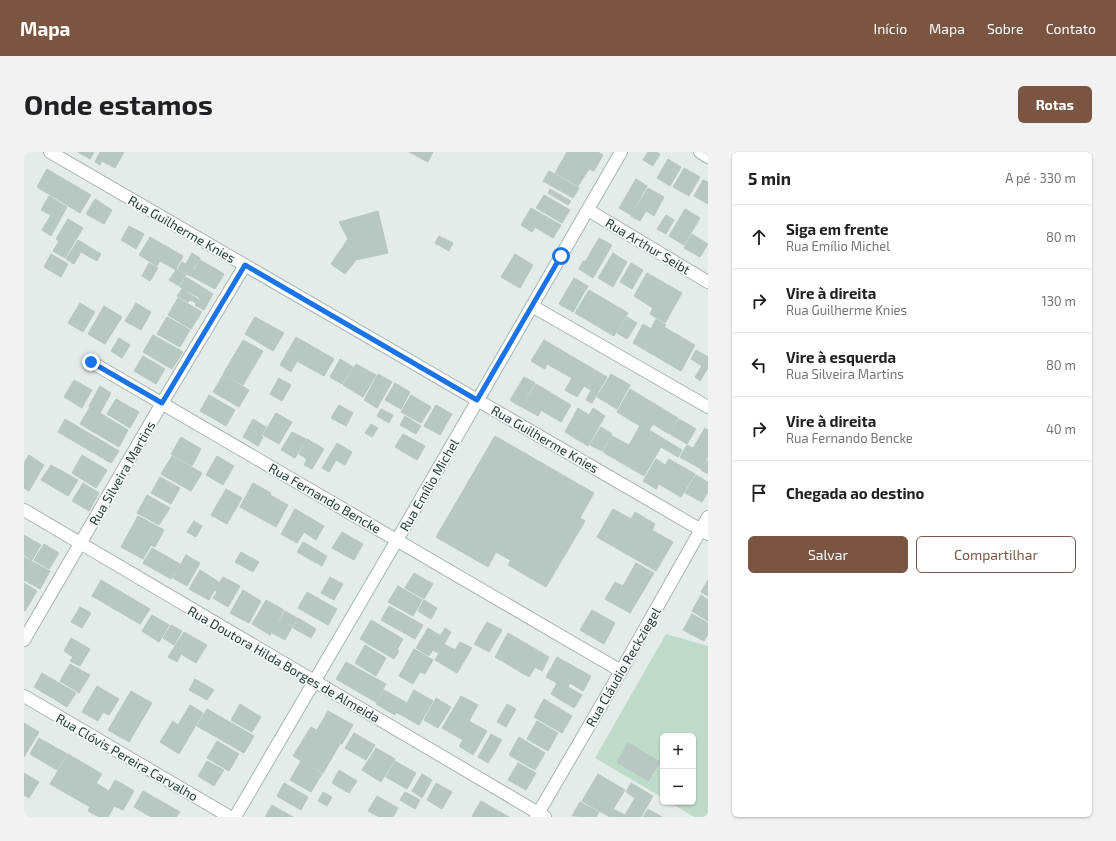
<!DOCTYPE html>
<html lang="pt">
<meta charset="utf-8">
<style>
:root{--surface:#fff;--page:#f2f2f2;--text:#202124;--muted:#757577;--line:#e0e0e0;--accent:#7a5642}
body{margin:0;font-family:"Exo 2",sans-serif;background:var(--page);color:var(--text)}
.controls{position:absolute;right:12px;bottom:12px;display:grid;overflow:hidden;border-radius:6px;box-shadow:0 1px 3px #0004}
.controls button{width:36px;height:36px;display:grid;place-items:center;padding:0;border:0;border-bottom:1px solid var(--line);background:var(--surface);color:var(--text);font:20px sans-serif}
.stop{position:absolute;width:12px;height:12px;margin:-9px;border:3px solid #1a73e8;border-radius:50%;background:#fff}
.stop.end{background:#1a73e8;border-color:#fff;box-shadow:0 1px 4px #0008}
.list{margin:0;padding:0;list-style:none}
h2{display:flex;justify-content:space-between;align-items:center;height:52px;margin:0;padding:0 16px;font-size:17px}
h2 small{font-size:13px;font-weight:400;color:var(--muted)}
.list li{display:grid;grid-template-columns:26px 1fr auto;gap:12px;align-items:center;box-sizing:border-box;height:64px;padding:0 16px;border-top:1px solid var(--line)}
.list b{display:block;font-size:15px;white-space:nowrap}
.list p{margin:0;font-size:13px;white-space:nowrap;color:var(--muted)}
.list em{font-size:13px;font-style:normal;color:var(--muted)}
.actions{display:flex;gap:8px;padding:12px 16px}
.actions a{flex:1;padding:9px 0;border:1px solid var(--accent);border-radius:6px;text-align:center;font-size:14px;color:var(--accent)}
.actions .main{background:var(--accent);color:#fff}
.icon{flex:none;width:22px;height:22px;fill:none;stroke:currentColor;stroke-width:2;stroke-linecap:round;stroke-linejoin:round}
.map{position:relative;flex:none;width:684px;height:665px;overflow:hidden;border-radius:6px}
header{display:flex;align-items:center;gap:24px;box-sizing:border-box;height:56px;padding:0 20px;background:var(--accent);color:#fff}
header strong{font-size:19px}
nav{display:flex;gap:22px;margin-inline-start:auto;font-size:14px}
.intro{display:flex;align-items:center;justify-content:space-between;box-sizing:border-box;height:96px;padding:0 24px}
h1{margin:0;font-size:28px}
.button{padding:10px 18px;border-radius:6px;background:var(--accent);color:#fff;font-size:14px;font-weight:700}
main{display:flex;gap:24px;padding:0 24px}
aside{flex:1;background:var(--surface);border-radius:6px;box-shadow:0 1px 3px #0004}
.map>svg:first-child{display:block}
.green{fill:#bedbca}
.building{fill:#b9c7c3;stroke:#b7c5c1}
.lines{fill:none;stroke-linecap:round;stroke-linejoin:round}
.street-casing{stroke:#a7b4b1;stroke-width:14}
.secondary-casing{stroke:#a3b7b2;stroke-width:14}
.street{stroke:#fff;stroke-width:12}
.secondary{stroke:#fff;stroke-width:12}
.route{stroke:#1a73e8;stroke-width:5}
.labels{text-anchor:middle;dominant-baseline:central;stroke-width:3.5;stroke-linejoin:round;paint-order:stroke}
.street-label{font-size:13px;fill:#253c39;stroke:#f4f9f7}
</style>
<header>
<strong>Mapa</strong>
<nav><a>Início</a><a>Mapa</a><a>Sobre</a><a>Contato</a></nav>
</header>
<div class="intro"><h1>Onde estamos</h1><a class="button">Rotas</a></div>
<main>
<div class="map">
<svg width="684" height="665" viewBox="0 0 684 665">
<rect width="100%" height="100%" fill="#e4ece9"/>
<path class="green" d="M642,482L684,494V665H670L645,650H669V584H639V646L571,606Z"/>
<path class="building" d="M54,0H70L66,7Z
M76,0H100L91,16L78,9L76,13L71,10Z
M385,0H409L404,10Z
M543,0H574L579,3L570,19L565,17L554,34L531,21Z
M624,0H632L636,2L629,14L619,8Z
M644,7L657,15L646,34L633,26Z
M660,16L676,25L665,44L649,35Z
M23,17L67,43L56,61L13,35Z
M525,19L555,36L549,46L519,29Z
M612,27L623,34L607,63L595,56Z
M679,28L684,30V52L670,44Z
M624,36L640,45L630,64L622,59L616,69L607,64Z
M526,37L547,49L544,53L524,41Z
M520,43L546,58L538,71L512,56Z
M25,44L43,55L27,84L18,78L27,63L17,58Z
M71,47L88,58L80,72L62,62Z
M507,56L537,73L529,86L511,75L508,80L497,73Z
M661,57L676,66L660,93L645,84Z
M354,59L364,101L332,108L321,122L307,112L324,87L315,70Z
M642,63L650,68L642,82L633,77Z
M44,67L59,76L41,106L29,99L35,89L32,87Z
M105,74L120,82L112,97L97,88Z
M668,82L684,92L676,105L660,96Z
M415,84L429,91L425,99L411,91Z
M126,85L159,104L152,117L162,123L155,134L145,128L152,118L136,109L133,114L115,103Z
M575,86L588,93L569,126L555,117L559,109L561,110Z
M54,88L77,102L73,109L57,100L50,112L42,107Z
M168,101L176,106L170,116L162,112Z
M589,101L603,110L589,135L574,126Z
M27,102L44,112L37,125L20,115Z
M491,102L509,113L496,136L477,125Z
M176,108L200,122L191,137L167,124Z
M158,110L170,117L166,124L154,117Z
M125,111L134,116L126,129L118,124Z
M607,111L619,118L608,137L596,130Z
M623,121L658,141L641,171L626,162L629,156L610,144Z
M162,125L189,142L180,158L171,153L176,146L156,135Z
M550,126L564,134L549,160L535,152Z
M158,137L174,147L172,151L166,148L164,150L153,144Z
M565,138L604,161L590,184L551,161Z
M154,146L178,160L167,177L144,163Z
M56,151L71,160L59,180L44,171Z
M112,151L127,160L117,178L101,169Z
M80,154L98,165L81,192L64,182Z
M143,165L166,178L156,195L133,182Z
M231,165L260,181L249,199L221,182Z
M603,165L613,171L603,187L593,181Z
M632,167L642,173L640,175L671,193L657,219L609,191L619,172L627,177Z
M129,183L159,200L148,217L119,200Z
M272,185L310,207L300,224L273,209L267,220L256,213Z
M95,186L106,193L98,206L87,199Z
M219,188L239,199L219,233L199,222Z
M520,188L583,225L568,251L562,248L567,238L560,234L553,245L541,238L548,226L523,212L521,217L507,209Z
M672,198L684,205V216L676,229L671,225L678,214L667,207Z
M119,204L141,217L132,232L110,219Z
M316,207L329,215L318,232L306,225Z
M332,212L352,223L339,245L319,233Z
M354,222L368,230L353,256L340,248Z
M587,222L606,233L593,257L573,245Z
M199,223L225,238L215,255L189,240Z
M500,225L511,231L497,255L486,248Z
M255,226L267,233L258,249L246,242Z
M50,228L68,238L58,256L40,245Z
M371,231L386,240L377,257L361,248Z
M512,232L547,253L537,270L517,258L514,264L498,255Z
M76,234L87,241L76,261L65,254Z
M606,237L654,266L645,282L629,272L625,278L658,298L654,305L637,295L620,324L579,300L588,284L605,293L616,274L593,260Z
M185,243L211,258L202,274L176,259Z
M387,243L407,255L397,271L377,260Z
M92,247L115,260L106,276L83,262Z
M315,253L329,261L322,274L307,266Z
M412,253L428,262L416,283L400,274Z
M66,255L104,278L95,295L56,272Z
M554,256L565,263L569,256L581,264L564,294L541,280Z
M357,257L369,263L365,271L353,264Z
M252,261L268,270L255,292L239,283Z
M381,264L397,274L392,282L376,273Z
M41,267L95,299L87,311L34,280Z
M229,267L242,275L237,284L239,285L234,294L219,285Z
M655,267L672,277L663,292L646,282Z
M347,272L354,276L348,285L341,281Z
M577,275L588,282L578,299L566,293Z
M681,276L684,278V304L677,317L656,305L663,293L669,296Z
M268,280L282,287L271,306L257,298Z
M379,282L401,294L393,308L371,295Z
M471,284L570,341L556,366L522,346L486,408L472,400L464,415L412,385Z
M157,285L177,297L168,314L147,302Z
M283,287L300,297L288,317L280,313L283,307L275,302Z
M313,291L328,300L321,313L312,308L305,320L298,316Z
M5,303L20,313L5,339L0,336V311Z
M58,303L83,318L72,336L48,321Z
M148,304L178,321L167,339L137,322Z
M193,304L210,314L199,333L182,323Z
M632,307L641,313L645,307L671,322L657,345L635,332L632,337L619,329Z
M684,307V322L677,318Z
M27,313L54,328L44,344L17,328Z
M672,323L684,330V340L678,350L661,341Z
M136,325L156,336L147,352L127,341Z
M59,331L75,341L65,359L48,349Z
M229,331L247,341L246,343L264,353L252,375L216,355Z
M202,337L218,346L203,372L187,363Z
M123,343L146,356L135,373L113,361Z
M522,346L561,369L522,435L484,413Z
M271,357L300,374L292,388L280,380L273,391L257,382Z
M589,357L607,367L611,360L631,372L628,378L649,390L632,419L573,385Z
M114,364L140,378L131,395L127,393L119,407L97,395Z
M170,369L178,374L172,385L163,380Z
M318,380L339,392L330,408L308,396Z
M0,383L17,393L8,408L0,403Z
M279,390L303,404L298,414L273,400Z
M20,392L35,401L25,417L10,408Z
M128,396L156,412L147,427L119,411Z
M217,400L235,410L229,420L211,410Z
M162,403L176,411L163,434L149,426Z
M0,405L26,419L16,437L0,428Z
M612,411L630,421L606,461L581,447L591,430L599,434Z
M176,418L195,430L185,448L165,437Z
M390,421L409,432L400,447L381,436Z
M199,425L216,434L204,455L189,446L193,440L191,438Z
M306,425L319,432L310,448L297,441Z
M77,428L126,457L116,472L68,444Z
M684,428V444L677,440Z
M0,431L13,439L1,459L0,458Z
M374,434L398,448L389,464L364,450Z
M219,438L237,449L225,471L206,461Z
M283,440L313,457L304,473L274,456Z
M677,443L684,448V469L668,459Z
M242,448L260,458L246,483L228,472Z
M400,448L413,456L407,467L394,459Z
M365,454L399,473L391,487L357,468Z
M56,455L67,461L58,476L47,470Z
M568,458L591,471L580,492L556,478Z
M261,459L273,466L261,488L248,481Z
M668,462L684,471V482L680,489L659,478Z
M128,463L145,473L135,490L118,479Z
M274,466L292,477L287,486L269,476Z
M347,468L379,487L373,498L375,499L370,507L336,487Z
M463,470L478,478L465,500L450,492Z
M147,473L158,479L150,493L139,486Z
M404,476L417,484L405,504L392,496Z
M421,476L427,480L420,492L431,498L436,490L448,496L433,521L411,508L415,501L408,498Z
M160,480L183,493L172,511L157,502L153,510L144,505Z
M484,481L525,505L518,519L511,515L505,525L471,505Z
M47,486L66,497L56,514L46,509L49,505L40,499Z
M341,493L362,506L352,524L331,511Z
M390,497L409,508L401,522L396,520L389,532L375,524Z
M533,505L567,524L559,539L546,531L544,535L558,543L550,556L527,542L533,531L522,525Z
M322,510L362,532L352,550L312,527Z
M46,512L66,523L55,541L36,529Z
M18,521L52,541L43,555L10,535Z
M171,527L190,538L183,548L165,538Z
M73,534L95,547L85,563L79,560L74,569L58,560Z
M360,538L383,551L390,538L409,549L395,573L372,560L371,563L352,552Z
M107,539L128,551L105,590L84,578Z
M437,544L454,553L445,569L463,579L449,603L435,594L439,588L418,576Z
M412,546L427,555L414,576L400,568Z
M520,547L548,564L538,581L510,565Z
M216,552L237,565L228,580L207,568Z
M483,552L492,557L482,575L473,570Z
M166,553L179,561L155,602L136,590L149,569L154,573Z
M183,557L230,584L220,601L173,574Z
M304,559L329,573L318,592L293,578Z
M513,569L534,581L524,599L503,587Z
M0,571L15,580L0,605Z
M287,575L316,592L299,621L269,604Z
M330,581L351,593L342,608L321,596Z
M467,582L478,588L464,611L454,605Z
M495,585L521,601L511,618L485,603Z
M15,586L43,602L33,618L6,602Z
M193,589L215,602L205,619L183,606Z
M604,591L636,610L624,629L593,610Z
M352,596L371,607L357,630L338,618Z
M44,602L78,622L72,631L85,639L91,628L102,634L84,665H75L64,659L66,655L26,632Z
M183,609L200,618L190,634L174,624Z
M277,609L298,622L287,640L266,628Z
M371,609L392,621L383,637L362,625Z
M494,611L512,621L502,638L484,628Z
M315,618L333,629L325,641L308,631Z
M0,621L15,630L5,646L0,643Z
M398,622L408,628L398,646L388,639Z
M574,622L601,638L589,657L601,663L611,646L602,640L607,631L629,644L617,665H586L558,649Z
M260,631L284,645L277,658L253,644Z
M412,631L428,640L418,657L403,648Z
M102,634L110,639L99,658L90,654Z
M119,639L156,660L152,665H127L110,655Z
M299,640L308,645L303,654L294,649Z
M381,640L396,648L391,657L376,648Z
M353,644L374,656L369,665H355L344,659Z
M457,649L485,665H450L448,664Z
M556,650L575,660L572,665L548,664Z
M248,653L269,665H241Z
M624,657L638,665H619Z"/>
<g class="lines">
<g class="street-casing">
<path id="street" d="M26,0L684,382
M676,0L684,5
M564,58L684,130
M508,154L684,255
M67,210L597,519
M0,358L521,665
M0,488L138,251L221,113
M0,544L206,665
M512,665L597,519L684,365"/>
</g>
<g class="secondary-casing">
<path id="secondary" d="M211,665L373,388L597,0"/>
</g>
<use href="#street" class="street"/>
<use href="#secondary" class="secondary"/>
</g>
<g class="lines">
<path class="route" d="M67,210L138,251L221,113L453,248L537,104"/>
</g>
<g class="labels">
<g class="street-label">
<text transform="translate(158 77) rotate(30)">Rua Guilherme Knies</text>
<text transform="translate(624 94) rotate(31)">Rua Arthur Seibt</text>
<text transform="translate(521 287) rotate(30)">Rua Guilherme Knies</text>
<text transform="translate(98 321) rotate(-60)">Rua Silveira Martins</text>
<text transform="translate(405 333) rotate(-60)">Rua Emílio Michel</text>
<text transform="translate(301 346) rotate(30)">Rua Fernando Bencke</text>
<text transform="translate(260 512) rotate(30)">Rua Doutora Hilda Borges de Almeida</text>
<text transform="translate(599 515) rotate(-60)">Rua Cláudio Reckziegel</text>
<text transform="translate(103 605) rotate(30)">Rua Clóvis Pereira Carvalho</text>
</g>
</g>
</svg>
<div class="controls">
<button>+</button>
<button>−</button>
</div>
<div class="stop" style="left:537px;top:104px"></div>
<div class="stop end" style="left:67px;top:210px"></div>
</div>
<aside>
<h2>5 min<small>A pé · 330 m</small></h2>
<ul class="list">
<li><svg class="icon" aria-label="ahead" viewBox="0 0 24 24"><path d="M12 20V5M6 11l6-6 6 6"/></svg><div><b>Siga em frente</b><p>Rua Emílio Michel</p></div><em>80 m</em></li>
<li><svg class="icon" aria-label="right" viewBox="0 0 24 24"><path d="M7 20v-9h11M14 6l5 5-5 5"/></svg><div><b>Vire à direita</b><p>Rua Guilherme Knies</p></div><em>130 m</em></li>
<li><svg class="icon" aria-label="left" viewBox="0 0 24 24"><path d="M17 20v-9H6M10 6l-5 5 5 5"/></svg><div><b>Vire à esquerda</b><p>Rua Silveira Martins</p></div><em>80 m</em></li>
<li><svg class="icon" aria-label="right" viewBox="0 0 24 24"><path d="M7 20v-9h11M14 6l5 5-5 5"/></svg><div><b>Vire à direita</b><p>Rua Fernando Bencke</p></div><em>40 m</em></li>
<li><svg class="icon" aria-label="arrive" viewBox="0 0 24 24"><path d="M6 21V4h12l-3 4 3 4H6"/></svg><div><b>Chegada ao destino</b></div></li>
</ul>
<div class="actions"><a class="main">Salvar</a><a>Compartilhar</a></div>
</aside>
</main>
